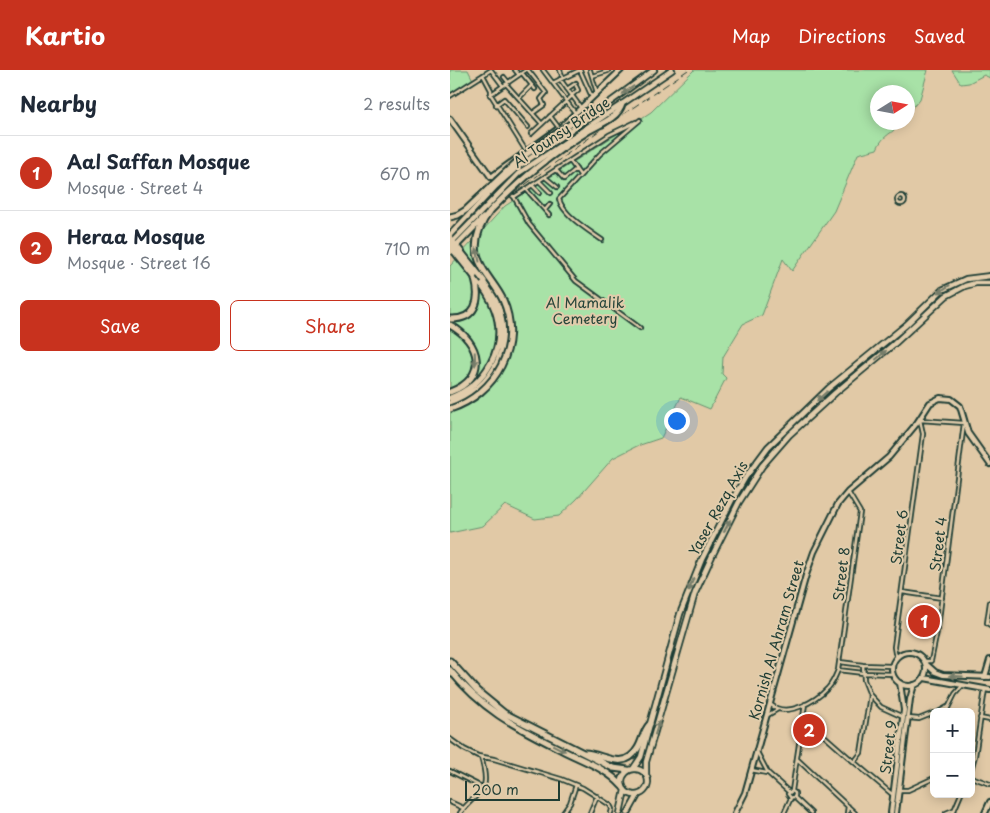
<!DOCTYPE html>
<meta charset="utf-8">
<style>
:root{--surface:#fff;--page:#f6f6f7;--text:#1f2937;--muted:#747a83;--line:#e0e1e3;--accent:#c8321e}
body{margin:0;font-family:"Playpen Sans",sans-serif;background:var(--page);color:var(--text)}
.controls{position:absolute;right:15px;bottom:15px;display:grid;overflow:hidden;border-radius:8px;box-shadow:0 2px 12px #0003}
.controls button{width:45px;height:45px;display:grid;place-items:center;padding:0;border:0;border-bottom:1px solid var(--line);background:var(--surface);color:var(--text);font:25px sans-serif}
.compass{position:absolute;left:420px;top:15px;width:45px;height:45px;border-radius:50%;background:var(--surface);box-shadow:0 2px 12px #0003;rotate:79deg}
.scale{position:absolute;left:15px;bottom:12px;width:95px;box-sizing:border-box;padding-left:5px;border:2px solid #1f3d34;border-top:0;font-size:14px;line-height:18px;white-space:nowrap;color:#1f3d34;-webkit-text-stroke:4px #e1ccab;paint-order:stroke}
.you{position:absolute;left:226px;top:350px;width:18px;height:18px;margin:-12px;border:4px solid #fff;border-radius:50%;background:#1a73e8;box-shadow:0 0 0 8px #1a73e833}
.badge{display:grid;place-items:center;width:32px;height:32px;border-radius:50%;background:var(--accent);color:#fff;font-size:16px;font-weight:700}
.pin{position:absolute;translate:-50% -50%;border:2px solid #fff;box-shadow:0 1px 5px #0006}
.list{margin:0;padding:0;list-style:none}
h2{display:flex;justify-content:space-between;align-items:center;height:65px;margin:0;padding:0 20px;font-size:21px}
h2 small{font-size:16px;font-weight:400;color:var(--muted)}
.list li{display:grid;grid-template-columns:32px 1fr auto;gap:15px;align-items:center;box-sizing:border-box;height:75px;padding:0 20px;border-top:1px solid var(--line)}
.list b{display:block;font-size:19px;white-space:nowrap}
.list p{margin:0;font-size:16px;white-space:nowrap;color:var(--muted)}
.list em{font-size:16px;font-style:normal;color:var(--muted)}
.actions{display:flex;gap:10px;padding:15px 20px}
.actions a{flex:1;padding:11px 0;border:1px solid var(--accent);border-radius:8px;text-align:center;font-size:18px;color:var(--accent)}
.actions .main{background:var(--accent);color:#fff}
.map{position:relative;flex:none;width:540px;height:743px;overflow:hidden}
header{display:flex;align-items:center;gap:30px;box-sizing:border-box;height:70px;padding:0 25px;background:var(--accent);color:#fff}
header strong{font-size:24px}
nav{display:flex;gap:28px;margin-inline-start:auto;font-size:18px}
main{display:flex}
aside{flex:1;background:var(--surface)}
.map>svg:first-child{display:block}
.green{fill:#a8e2a7;stroke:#64906e}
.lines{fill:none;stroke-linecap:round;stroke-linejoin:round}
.minor-casing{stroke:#1f3d34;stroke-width:6}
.tertiary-casing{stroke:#1f3d34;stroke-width:8}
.secondary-casing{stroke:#1f3d34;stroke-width:8}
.primary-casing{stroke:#1f3d34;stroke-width:8}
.trunk-casing{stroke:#1f3d34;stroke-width:8}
.motorway-casing{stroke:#1f3d34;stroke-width:9}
.minor{stroke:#e1ccab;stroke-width:2.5}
.tertiary{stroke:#e1ccab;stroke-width:4}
.secondary{stroke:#e1ccab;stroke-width:4}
.primary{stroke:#e1ccab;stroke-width:4.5}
.trunk{stroke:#e1ccab;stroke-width:4.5}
.motorway{stroke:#e1ccab;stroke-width:5}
.rail{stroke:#1f3d34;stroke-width:1;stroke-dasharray:8 4;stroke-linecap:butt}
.trunk-bridge-casing{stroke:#1f3d34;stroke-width:8;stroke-linecap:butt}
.motorway-bridge-casing{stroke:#1f3d34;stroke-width:9;stroke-linecap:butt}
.trunk-bridge{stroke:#e1ccab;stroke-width:4.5}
.motorway-bridge{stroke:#e1ccab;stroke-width:5}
.oneway{fill:#767d6a}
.labels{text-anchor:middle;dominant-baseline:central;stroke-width:4;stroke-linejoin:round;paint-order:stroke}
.street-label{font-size:14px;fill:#1f3d34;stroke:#e1ccab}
.park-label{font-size:14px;fill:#26453a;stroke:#e1ccab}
</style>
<header>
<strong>Kartio</strong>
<nav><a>Map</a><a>Directions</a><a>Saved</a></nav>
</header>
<main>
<aside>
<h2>Nearby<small>2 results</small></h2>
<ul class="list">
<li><span class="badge">1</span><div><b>Aal Saffan Mosque</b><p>Mosque · Street 4</p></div><em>670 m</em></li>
<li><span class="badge">2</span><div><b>Heraa Mosque</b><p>Mosque · Street 16</p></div><em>710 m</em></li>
</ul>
<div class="actions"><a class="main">Save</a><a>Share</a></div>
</aside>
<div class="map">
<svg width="540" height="743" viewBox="0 0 540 743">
<rect width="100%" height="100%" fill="#e1c9a6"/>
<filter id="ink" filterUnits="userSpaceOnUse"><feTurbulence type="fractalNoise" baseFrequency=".02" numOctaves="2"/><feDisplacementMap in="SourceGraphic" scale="10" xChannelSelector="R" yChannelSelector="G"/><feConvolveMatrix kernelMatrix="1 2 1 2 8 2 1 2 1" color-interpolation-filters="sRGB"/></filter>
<g filter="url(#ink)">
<path class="green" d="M0,0H18L23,10L0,26Z
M244,0H478L470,29L458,43V22H428V52L451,53C443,64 433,64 427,79L408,84L384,141L342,201L333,189L312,245L293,254L273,287L272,304L276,308L260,339L231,327L211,368L187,376L163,388L127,429L109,446L85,449L55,435L33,456L0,463V196L55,136L201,42Z
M502,0H540V8L534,5L519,13L511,14Z"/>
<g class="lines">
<g class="minor-casing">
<path id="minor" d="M41,0L53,16
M65,0L69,5
M78,0L96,23L91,29L94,35L83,43
M93,0L126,44
M110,0L113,8
M130,0L142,27
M140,0L147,23
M72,3L85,19
M33,5L41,20V25L76,81
M142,6L158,1
M54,7L58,12
M110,9L131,38
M103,13L130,0
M56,14L92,54
M117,19L126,13
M40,25L76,0
M122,25L128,20L126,16
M0,26L41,0
M69,28L82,15
M46,35L54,29L78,57
M100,46L109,58
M81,64L122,26
M120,91L130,105
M106,100L114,109L126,99
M41,107L64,127L79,154L126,211L190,258
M95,107L107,117
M89,111L101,123
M82,115L90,123
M76,119L99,145
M447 130a4 4 0 1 1 8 0a4 4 0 1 1-8 0Z
M64,127L159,65L186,52
M95,140L100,134
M152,170C138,160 113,145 109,129L150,84L190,50
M452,522L492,528
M540,532L537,553L540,555
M447,587L445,583L444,577L473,364L470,350L514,353L488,557L481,591H475
M390,592L413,595L442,596
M388,600L413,603L443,604
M420,625L431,637L453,647
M320,634C336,649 366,631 378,618C383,613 385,607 388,600L410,442L398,422
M488,642L497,637
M496,642L505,624L512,616
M318,645L328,639
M353,647L404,692L443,725
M458,648L469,649L484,643
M530,648L540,650
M352,657L361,654
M0,669L14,679L28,686L44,689L111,709L133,718L160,735L162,739L161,743
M307,682L318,703L339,722
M347,689L405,743
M404,692L411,683L420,625L414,610L413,595
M301,700L317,703
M521,700L525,686L535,619
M0,701L34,718
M521,707L540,714
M449,720H458L484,708
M342,721L355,634
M344,727L361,743
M0,732L13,738
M10,743C29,718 42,725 31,687
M113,743L120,733L126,715
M140,743L147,726
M334,743L341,728L345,726V723L342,721L338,724L341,728
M397,743L398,736
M496,743L503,740
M503,743L511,724"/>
</g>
<g class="tertiary-casing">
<path id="tertiary" d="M0,49L41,107L112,56L171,0
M535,607L540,590
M285,743L295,723L356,505L364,482L388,434L398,422L439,387L467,353L480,333L490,328L501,329L510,336L518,363L540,394"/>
</g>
<g class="secondary-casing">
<path id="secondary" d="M442 599a17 17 0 1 1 34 0a17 17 0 1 1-34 0Z
M476,594L485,602L493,605L540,607
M474,608L540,620
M441,743L454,640L450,613
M446,743L460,629L464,615
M535,743L540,732"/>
</g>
<g class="primary-casing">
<path id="primary" d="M172 712a13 13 0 1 1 26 0a13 13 0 1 1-26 0Z
M183,699L191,687L230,544L252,489L282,430L295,408L318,377L379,318L456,255L492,220L516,209L540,206
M196,705V692L245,523L262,486L289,432L312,396L339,365L385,323L444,274L496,226L515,216L526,213H540
M170,743L175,720
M178,743L188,725"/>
</g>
<g class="trunk-casing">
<path id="trunk" d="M172,34L222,0
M152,38L204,0"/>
</g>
<g class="motorway-casing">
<path id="motorway" d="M0,249C26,250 31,230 25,209
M0,255C31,272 39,308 0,322
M0,328C36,315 58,277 45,240C41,227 33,217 24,206
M0,333C56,314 69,255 34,211
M0,591L27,621L54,643L163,698L178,700
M0,600C34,642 67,657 114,681C134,691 158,699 172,716
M135,683C153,684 174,702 188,678C193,670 193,661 200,654"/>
</g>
<use href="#minor" class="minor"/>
<use href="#tertiary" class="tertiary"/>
<use href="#secondary" class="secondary"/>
<use href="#primary" class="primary"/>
<use href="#trunk" class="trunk"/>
<use href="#motorway" class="motorway"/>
<path class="rail" d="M0,173L16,167L51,133L61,125L146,63L238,0"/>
<g class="trunk-bridge-casing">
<path id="trunk-bridge" d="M0,165L46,116L65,99L145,43
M1,173L69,103L172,34"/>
</g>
<g class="motorway-bridge-casing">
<path id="motorway-bridge" d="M39,142C72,108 100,85 140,60C151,54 169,47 172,34
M0,147L8,145L16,140L71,88L132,46L152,38
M0,168L34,211
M0,176L24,206
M0,182L33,148
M0,339C46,324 73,275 53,230C45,213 31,202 27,184C24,168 30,154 40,141"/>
</g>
<use href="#trunk-bridge" class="trunk-bridge"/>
<use href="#motorway-bridge" class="motorway-bridge"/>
</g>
<defs><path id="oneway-solid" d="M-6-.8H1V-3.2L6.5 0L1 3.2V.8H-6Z" transform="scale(1.25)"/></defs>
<g class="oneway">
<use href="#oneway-solid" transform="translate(178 20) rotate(145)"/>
<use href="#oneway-solid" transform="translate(28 185) rotate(-102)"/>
<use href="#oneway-solid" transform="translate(494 219) rotate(146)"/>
<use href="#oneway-solid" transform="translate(431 285) rotate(-41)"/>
<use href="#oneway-solid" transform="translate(25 289) rotate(88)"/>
<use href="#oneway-solid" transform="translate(372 326) rotate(137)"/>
<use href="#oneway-solid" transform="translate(277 456) rotate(-63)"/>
<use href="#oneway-solid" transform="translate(241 515) rotate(112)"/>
<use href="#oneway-solid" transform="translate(506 606) rotate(-176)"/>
<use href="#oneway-solid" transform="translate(207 658) rotate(-73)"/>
<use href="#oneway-solid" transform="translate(109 678) rotate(26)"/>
</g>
</g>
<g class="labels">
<g class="street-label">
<text transform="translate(111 62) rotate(-34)">Al Tounsy Bridge</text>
<text transform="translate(268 438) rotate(-61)">Yaser Rezq Axis</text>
<text transform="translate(449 467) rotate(-83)">Street 6</text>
<text transform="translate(488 474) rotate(-83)">Street 4</text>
<text transform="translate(391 504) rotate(-83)">Street 8</text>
<text transform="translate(326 570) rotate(-74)">Kornish Al Ahram Street</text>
<text transform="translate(438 677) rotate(-83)">Street 9</text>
</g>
<g class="park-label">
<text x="135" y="232">Al Mamalik<tspan x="135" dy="16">Cemetery</tspan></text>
</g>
</g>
</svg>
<div class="controls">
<button>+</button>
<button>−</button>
</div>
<svg class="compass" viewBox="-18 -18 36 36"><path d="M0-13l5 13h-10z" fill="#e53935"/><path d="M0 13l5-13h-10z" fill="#747a83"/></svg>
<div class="scale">200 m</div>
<div class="you"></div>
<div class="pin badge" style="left:474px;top:551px">1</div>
<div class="pin badge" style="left:359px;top:660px">2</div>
</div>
</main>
